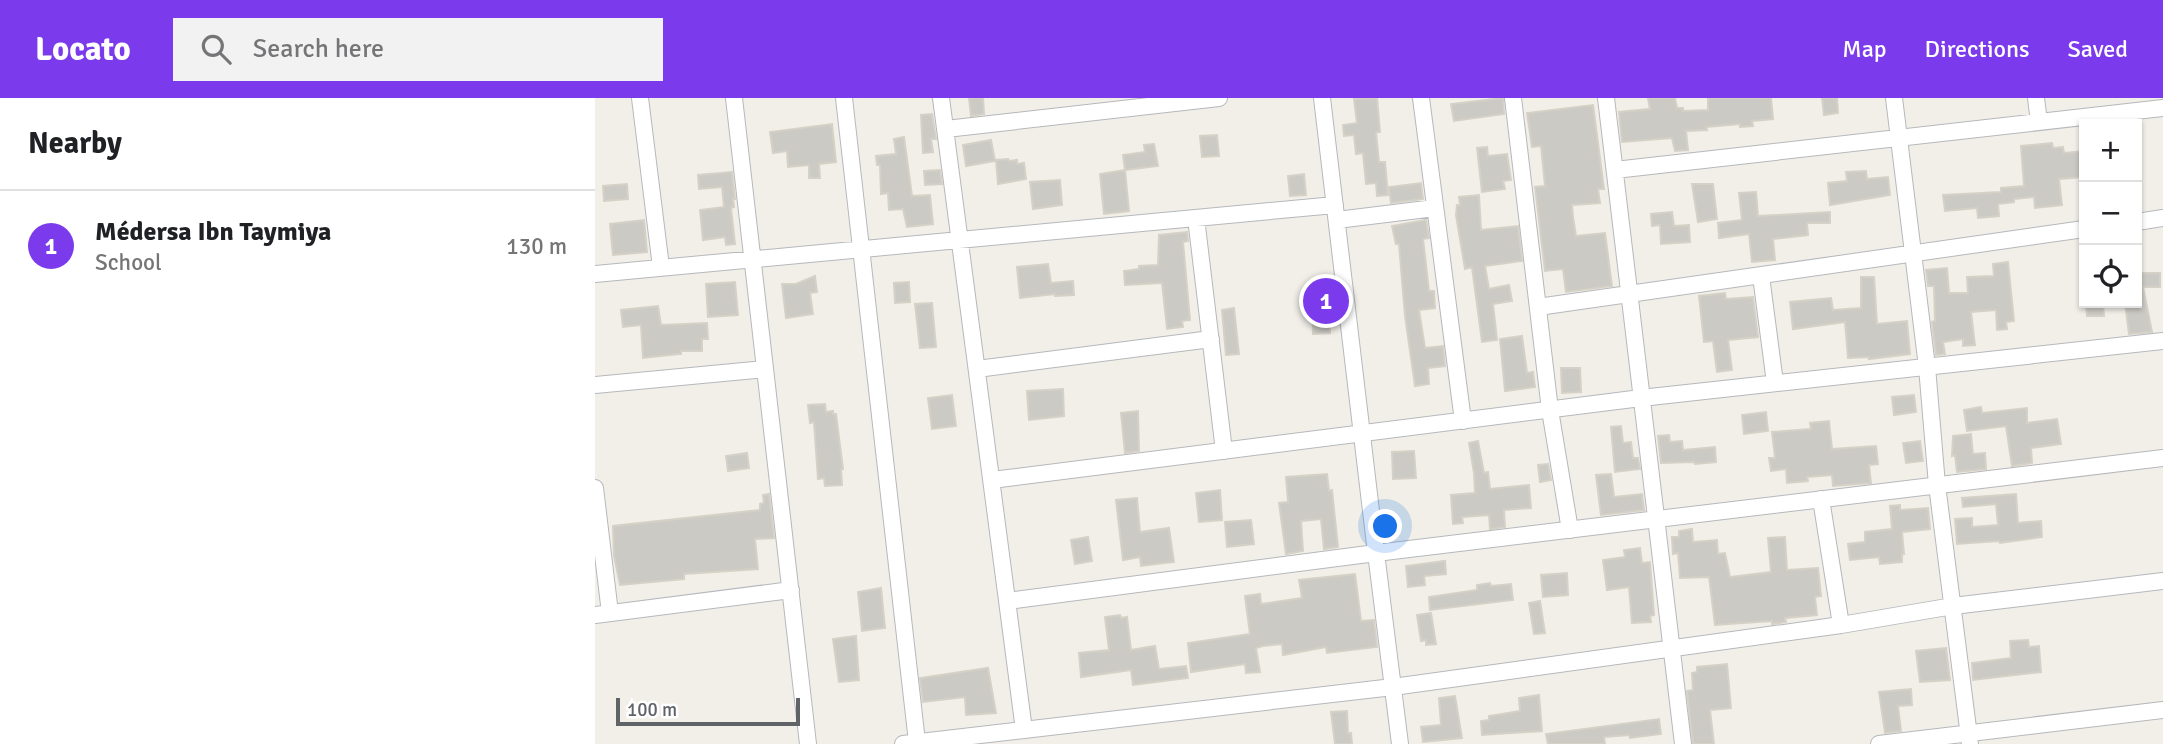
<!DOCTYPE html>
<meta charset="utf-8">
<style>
:root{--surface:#fff;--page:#f2f2f2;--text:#202124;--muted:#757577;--line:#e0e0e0;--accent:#7c3aed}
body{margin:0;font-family:Signika,sans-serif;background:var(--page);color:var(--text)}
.controls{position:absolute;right:21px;top:21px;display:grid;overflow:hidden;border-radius:0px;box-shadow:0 2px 5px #0004}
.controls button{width:63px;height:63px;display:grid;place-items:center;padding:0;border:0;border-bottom:2px solid var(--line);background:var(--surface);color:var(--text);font:35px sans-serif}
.scale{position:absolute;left:21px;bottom:18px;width:184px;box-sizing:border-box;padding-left:7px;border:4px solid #5f6368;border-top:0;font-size:19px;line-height:24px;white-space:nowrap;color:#5f6368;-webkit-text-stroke:5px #fff;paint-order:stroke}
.you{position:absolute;left:791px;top:429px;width:24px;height:24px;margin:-18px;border:5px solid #fff;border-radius:50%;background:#1a73e8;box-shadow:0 0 0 10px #1a73e833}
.badge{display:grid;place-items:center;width:46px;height:46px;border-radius:50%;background:var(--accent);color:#fff;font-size:23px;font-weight:700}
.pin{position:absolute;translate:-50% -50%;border:4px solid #fff;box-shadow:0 2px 7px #0006}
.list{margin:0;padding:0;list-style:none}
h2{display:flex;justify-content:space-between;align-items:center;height:91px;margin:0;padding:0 28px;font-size:30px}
h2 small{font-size:23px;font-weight:400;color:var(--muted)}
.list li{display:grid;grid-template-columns:46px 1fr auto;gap:21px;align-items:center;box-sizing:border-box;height:112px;padding:0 28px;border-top:2px solid var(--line)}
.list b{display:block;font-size:26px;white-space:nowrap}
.list p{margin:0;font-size:23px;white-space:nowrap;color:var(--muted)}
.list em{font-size:23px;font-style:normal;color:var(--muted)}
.icon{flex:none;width:38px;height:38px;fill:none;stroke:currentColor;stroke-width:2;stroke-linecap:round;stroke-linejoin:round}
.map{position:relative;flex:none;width:1568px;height:646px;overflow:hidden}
header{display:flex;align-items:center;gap:42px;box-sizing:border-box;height:98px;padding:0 35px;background:var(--accent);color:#fff}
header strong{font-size:33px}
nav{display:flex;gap:38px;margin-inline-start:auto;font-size:24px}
.search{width:490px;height:63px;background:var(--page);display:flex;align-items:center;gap:18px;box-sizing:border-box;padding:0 24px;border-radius:0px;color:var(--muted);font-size:26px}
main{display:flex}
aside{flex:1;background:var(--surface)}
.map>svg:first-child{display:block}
.building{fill:#cccac5;stroke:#d6d1c6;stroke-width:2}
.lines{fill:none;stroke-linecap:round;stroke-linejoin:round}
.minor-casing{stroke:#b5b8bc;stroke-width:18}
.minor{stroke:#fff;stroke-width:16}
</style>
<header>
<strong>Locato</strong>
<div class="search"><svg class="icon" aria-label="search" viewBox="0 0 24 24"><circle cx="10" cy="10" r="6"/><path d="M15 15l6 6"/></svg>Search here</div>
<nav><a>Map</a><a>Directions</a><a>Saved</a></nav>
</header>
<main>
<aside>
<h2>Nearby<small></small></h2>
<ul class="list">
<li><span class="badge">1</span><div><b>Médersa Ibn Taymiya</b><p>School</p></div><em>130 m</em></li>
</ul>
</aside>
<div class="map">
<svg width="1568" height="646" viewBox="0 0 1568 646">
<rect width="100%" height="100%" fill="#f1efe8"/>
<path class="building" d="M374,0H388L389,16L376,18Z
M782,0L785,34H781L784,64H790L793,97L782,98L781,85L771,86L768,55L761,56L759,37L749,38L748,27L762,25L759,1Z
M908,0L909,16L859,23L856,6Z
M1053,0H1080L1082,10H1088V13L1113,12V0H1176L1178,21L1157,23L1158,28L1145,29V26L1111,29L1112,32L1091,33L1093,52L1080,53L1077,40L1027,44L1024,14L1055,11Z
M1227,0H1242L1243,15L1229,17Z
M998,7L1009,91H1003L1005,105L977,107L978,119L981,138L1010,135L1017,188L971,194L968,171L950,173L940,89L950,88L946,48L937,49L932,15Z
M337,16L341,41H336L338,54L328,55L326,17Z
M237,26L241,64L224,66L225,80H214V67L193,69L192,53L178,55L175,34Z
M622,37L624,58L607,59L605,38Z
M309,39L317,98L335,97L338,126L312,129L308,111L294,112L293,95L286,96L285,67H282L281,58L301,56L299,41Z
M396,42L400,63L371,68L368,47Z
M1457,45L1458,50L1468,49L1469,55L1489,53V79L1464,81L1467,107L1440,110L1439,99L1419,101V104L1403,106L1404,118L1383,120L1382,110L1350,113L1348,97L1406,94V90L1429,88L1426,48Z
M559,46L563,68L530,72L534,113L509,116L505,76L530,72L528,57L550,54L549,47Z
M892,49L893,58L912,56L916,82L908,83L910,91L887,94L882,50Z
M413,61L414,63L422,62V66L429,65L431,81L403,86L401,62Z
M345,72L347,86L330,87L329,73Z
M1271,73L1272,81L1293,79L1295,97L1235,107L1233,85L1252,83L1251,74Z
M137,74L140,101H138L139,109L136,110L140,146L131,147L130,139L108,142L105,112L129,109L127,89L104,91L103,77Z
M709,76L711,97L695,98L693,78Z
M465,82L467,107L438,111L435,84Z
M826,85L828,101L796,105L794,89Z
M32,86L33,101L9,103L8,88Z
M1097,86H1118L1122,121L1103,124Z
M1161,94L1163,118L1235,114V125H1212L1213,137L1178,141L1180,162L1157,164L1154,136L1124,140L1123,125L1147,122L1144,95Z
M884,97L886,132L923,128L927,163L890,168L894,191L914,187L917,203L898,206L902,242L887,244L877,169L870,171L861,117L862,107H865L864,99Z
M1077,114L1079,128L1094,127L1095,144L1066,146L1065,127L1057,128L1056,116Z
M49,122L52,154L18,157L15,126Z
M831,122L834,140L828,141L834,193H839L840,210L824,212L830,250L848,248L850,268L833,270L834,286L820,288L810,218L804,146H801L797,128Z
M592,134L593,143L588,144L595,222L587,223L588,229L572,231L567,185L530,187L529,173L544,171V168L563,167L564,137Z
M1413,164L1419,223L1411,224L1412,231L1402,232L1401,212L1376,214L1380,247L1368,248V241L1348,244L1350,256L1341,257L1337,224L1340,223L1339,188H1333L1331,172L1352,170L1354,195H1373L1372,179L1399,178L1398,166Z
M453,166L456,185L478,183L479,197L460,198V196L425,200L422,169Z
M1544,175H1565V189H1548L1557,234L1534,236L1530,205H1542V181L1544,180Z
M220,178L222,194L215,195L218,216L191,220L187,186H201Z
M1266,179H1279L1282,226L1312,223L1315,256L1274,261V259L1253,260L1250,224L1198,231L1195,204L1236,200L1238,212L1266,210Z
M140,184L143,217L113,219L111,186Z
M314,184L315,204L300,205L299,185Z
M1130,195L1131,201L1158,199L1163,239L1133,242L1137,272L1122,274L1118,243L1109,244L1104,198Z
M337,205L341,249L325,250L320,206Z
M1491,205H1508L1509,218H1492Z
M734,207L735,235L718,236L717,208Z
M63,208L66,227L112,225L113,241H107V253H86V256H84L48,260L46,227L28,229L26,212Z
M639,210L644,256L631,257L627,212Z
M927,238L932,275L938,274L940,289L910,293L905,241Z
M966,270H985L986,294L967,295Z
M468,291L469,318L434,322L432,293Z
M357,297L361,328L337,331L333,300Z
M1319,297L1321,314L1299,317L1297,299Z
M230,306L231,314L238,313V316H241L248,371H246L247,387L230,388L229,380L223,381L219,324L215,325L213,307Z
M1386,309L1387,315L1432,310V325L1462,321L1466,346L1436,350L1437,365L1417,368L1411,328L1372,333L1369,312Z
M543,313L544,353L530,355L526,315Z
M1171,314L1173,333L1149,336L1147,317Z
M1234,323L1237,351L1281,348L1283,366L1274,367L1276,385L1238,388L1237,377L1212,379L1213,383L1192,385L1191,371L1176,373L1174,360H1180L1177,334L1216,331L1215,325Z
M1026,328L1028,345L1036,344L1038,360H1043L1045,371L1020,374L1016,329Z
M1376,336L1378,356L1390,355L1391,371L1362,374L1360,357L1357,358L1358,338Z
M1074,337L1075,344L1087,343L1088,352L1120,349L1121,364L1100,366L1099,364L1066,365L1063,338Z
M883,343L889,375L893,374L895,391L934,387L936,410L909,412L910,429L895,431L894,417L867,419L868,425L858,426L856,397L880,395L879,375L874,345Z
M1325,343L1328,363L1311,365L1308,345Z
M819,353L821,380L798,381L797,354Z
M152,355L154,370L133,373L131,358Z
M953,366L956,382L945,384L943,367Z
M732,376L734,393L737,392L743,449L729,451L726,421L706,423L708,453L691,456L684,405L693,404L691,379Z
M1016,376L1019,399L1047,396L1049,412L1006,417L1001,377Z
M625,392L627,422L604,424L601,395Z
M174,396L179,440L160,441L163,471L89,476V481L25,487L19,458L18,428L165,412V406L169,405L168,397Z
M1421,396L1423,425L1446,423L1447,439L1405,445L1404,443L1362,446L1360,421L1377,420V429L1403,427L1401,406L1368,409L1367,400Z
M542,400L545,434L574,430L579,464L546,468L545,459L528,462L521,402Z
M1305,407V412L1333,410L1335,431L1307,434L1309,456H1307V464L1285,466L1284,459L1255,462L1253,446L1270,444V434L1297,431L1295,408Z
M656,422L659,446L632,449L630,424Z
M1097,431L1098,444L1122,442L1123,456L1130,455L1135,479L1176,474L1173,440L1190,439L1192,472L1223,470L1226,498L1220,499L1222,517L1190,520L1191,524L1177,526V523L1120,527L1114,479L1085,480L1083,455L1078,456L1077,439H1084V433Z
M493,439L497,463L480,466L476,442Z
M1045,450L1047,465L1055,464L1059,517L1055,518L1056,524L1037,525L1034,489L1012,492L1008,462L1030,459L1029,452Z
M850,463L851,476L829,478L830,487L813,489L811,468Z
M972,475L973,497L948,499L946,477Z
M760,476L766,523L779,522L782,549L732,555L731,549L688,557L687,546L668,548L661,550L665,574L651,575L650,566L596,574L593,545L655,536L650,498L665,496L666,506L707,500L704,482Z
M895,485L896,488L916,486L918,502L835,512L834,499L882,492V487Z
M286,490L290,530L267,533L263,494Z
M945,503L950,535L939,536L934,505Z
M836,515L841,546L831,547V542L826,543L822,517Z
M525,517L526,520L532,519L536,552L560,548L564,571L591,568L593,580L538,587L536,572L486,579L484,555L514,552L510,519Z
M261,538L264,582L244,584L238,541Z
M1433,542L1434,549L1444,548L1446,574L1378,582L1377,565L1416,560L1415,543Z
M1351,550L1355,582L1325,584L1321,553Z
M1132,566L1136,610L1115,612L1119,646H1098L1092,593L1098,592L1097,575L1102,574V569Z
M393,570L401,615L371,617L370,599L328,604L325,580Z
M1316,591L1317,607L1303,608L1306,633L1290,635L1284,594Z
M944,597L947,633L887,637L886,623L894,622V618L925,613L924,600Z
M860,598L867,640L828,644L826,629L846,627L844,600Z
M752,613L753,635H756L757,646H740L736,614Z
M1064,621L1066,636L1035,640L1034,637L1009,639L1010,646H953L951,636Z"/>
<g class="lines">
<g class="minor-casing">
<path id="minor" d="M45,0L66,169
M139,0L213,646
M249,0L322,644
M346,0L429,632
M727,0L781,455L1568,360
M826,0L868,323
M918,0L955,312L975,432
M1011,0L1088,646
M1299,0L1332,269L1342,387L1375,646
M1441,0L1444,24
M351,31L624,0
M1020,72L1568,10
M601,120L629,353
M742,122L840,110
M1542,124L1568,120
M0,176L740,107
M1166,178L1180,285
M943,209L1489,131
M382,271L616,241
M0,287L170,271
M397,382L1046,300L1568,243
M0,390L15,515
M1226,401L1246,527
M412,503L781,455L805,646
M0,517L196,492
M308,646L798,589L1246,527L1358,508L1568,483
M1284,646L1568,612"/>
</g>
<use href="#minor" class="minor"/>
</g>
</svg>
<div class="controls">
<button>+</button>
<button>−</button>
<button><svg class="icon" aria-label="locate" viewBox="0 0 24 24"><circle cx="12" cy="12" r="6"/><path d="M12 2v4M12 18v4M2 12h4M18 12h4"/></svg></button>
</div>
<div class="scale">100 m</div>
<div class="you"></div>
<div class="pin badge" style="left:731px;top:203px">1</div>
</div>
</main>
